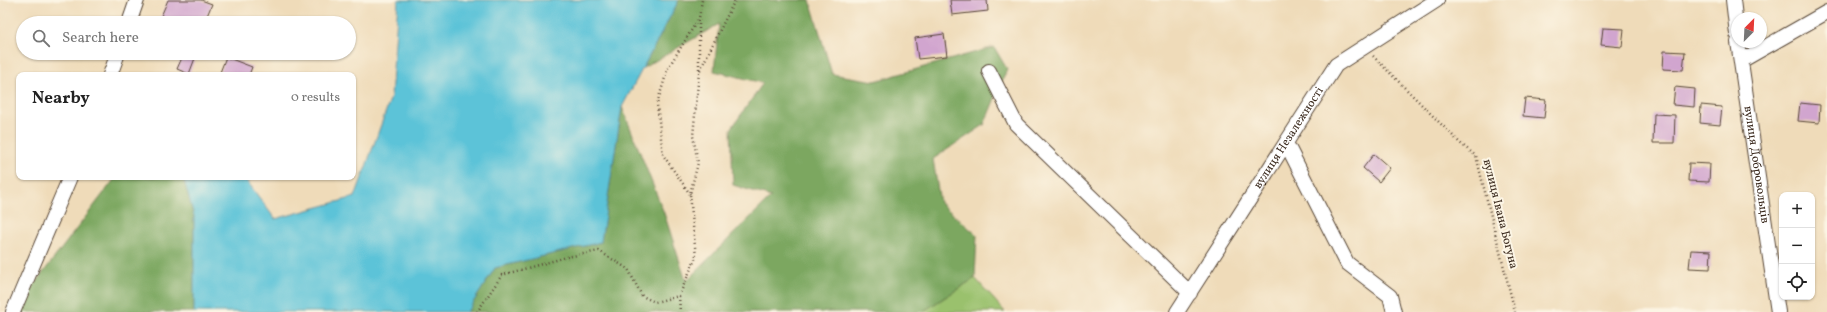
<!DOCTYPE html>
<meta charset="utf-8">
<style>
:root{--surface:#fff;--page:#f2f2f2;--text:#222;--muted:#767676;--line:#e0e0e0}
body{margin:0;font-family:Vollkorn,serif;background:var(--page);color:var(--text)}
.controls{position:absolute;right:12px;bottom:12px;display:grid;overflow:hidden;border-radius:8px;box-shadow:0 1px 3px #0004}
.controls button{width:36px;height:36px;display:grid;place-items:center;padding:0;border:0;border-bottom:1px solid var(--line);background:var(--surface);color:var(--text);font:20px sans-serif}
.compass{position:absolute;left:1731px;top:12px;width:36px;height:36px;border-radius:50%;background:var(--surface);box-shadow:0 1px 3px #0004;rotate:24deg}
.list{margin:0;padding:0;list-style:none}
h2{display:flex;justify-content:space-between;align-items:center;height:52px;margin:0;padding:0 16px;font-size:17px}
h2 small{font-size:13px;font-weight:400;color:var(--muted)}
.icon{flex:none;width:22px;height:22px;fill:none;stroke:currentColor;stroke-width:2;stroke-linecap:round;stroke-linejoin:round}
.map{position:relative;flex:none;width:1827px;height:312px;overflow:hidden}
.search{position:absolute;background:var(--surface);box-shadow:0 1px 3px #0004;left:16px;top:16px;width:340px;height:44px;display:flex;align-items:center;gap:10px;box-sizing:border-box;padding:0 14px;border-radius:22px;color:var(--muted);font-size:15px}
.panel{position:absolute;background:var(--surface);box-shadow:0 1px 3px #0004;left:16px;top:72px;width:340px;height:108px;border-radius:8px}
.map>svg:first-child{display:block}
.green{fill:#9ac16d;stroke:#6a7646}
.forest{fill:#7ba760;stroke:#5b683f}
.water{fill:#5bc3d8;stroke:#4b767b}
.building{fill:#d1a5cf}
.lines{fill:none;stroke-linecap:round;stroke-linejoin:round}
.minor-casing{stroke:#564535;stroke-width:16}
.path{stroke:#564535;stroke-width:2.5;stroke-dasharray:1 3;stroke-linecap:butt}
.minor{stroke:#fff;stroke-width:14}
.labels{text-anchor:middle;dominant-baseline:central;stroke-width:4;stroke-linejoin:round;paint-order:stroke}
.street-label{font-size:12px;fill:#3b2a1e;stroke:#fcf5e5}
</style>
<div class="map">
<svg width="1827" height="312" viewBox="0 0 1827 312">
<rect width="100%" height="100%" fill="#fcf5e5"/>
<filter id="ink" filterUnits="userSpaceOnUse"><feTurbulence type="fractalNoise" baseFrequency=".025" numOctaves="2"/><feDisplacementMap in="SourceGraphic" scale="8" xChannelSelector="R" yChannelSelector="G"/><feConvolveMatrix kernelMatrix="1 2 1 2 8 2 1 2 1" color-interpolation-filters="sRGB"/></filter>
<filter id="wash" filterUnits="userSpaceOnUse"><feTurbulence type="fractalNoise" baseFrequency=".012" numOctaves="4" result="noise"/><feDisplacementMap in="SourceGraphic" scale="16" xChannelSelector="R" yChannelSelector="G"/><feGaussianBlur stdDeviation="0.9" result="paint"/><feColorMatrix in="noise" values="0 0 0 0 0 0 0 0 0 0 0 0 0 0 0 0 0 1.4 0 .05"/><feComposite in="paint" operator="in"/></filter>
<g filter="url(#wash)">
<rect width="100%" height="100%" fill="#efdbb9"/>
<path class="green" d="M975,278L1005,312H922Z"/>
<path class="forest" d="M679,0H810L832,74L875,81L994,47L1007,69L984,125L933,159L940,203L977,235L975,278L922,312H467L495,268L601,242L622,107L664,213L686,281L771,197L733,185L731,129L763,83L714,71L719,24L643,68Z
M116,177H183L194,216V312H13Z"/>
<path class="water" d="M398,0H677L678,2L622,107L601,242L495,268L467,312H194V216L183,177H244L275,219L355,197L391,97Z"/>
<g id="blocks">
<path class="building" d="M168,0H201L212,4L204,23H158Z
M950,0H987L988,11L952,15Z
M1603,28L1624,29L1622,47L1601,45Z
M944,34L947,56L918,59L915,38Z
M1664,51L1685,52L1683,70L1663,69Z
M184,53H197L189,74L177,69Z
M226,57L252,67L249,75H219Z
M1675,87L1695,89L1694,107L1673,105Z
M1525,98L1546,100L1544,118L1523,116Z
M1800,103L1820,105L1819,123L1798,121Z
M1701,105L1722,107L1720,125L1700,123Z
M1654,114L1675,115L1674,143H1653Z
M1374,154L1390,168L1379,182L1363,168Z
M1689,163L1710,164L1709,182L1688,181Z
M1691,250L1711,251L1710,269L1689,268Z"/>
</g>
</g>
<g filter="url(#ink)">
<use href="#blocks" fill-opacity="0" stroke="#564535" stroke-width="1"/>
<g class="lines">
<g class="minor-casing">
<g id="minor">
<path d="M1733,0L1737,34"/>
<path d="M129,23L137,0"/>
<path id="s1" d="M1738,42L1778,312"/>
<path d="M1741,61L1827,12"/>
<path d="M989,71L1016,124L1190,293"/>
<path d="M110,75L118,53"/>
<path d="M1286,143L1347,263L1390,296L1394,312"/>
<path d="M13,312L70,177"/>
<path id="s2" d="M1177,312L1336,65L1437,0"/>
</g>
</g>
<path class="path" d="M1373,56L1460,143L1476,156L1515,312
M699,69V18L702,0
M690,194L663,155L657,104L668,68L699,18
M679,296L680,312
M477,312L502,275L567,257L599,251L628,269L642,296L655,302L679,296L696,257L690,194L698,163L693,136L699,72L735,0"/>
<use href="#minor" class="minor"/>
</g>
</g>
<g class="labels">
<g class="street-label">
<text stroke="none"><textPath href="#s2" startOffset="207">вулиця Незалежності</textPath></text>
<text stroke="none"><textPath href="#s1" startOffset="124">вулиця Добровольців</textPath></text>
<text transform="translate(1500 214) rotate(76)">вулиця Івана Богуна</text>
</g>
</g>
</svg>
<div class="controls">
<button>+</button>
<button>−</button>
<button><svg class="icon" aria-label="locate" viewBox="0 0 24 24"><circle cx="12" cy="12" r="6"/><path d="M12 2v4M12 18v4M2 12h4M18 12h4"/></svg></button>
</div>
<svg class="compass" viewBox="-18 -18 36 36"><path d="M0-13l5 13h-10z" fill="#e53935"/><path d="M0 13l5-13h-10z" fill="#767676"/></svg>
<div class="search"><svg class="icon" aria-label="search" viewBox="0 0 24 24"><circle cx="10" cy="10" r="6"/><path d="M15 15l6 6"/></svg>Search here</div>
<section class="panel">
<h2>Nearby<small>0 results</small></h2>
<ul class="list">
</ul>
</section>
</div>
